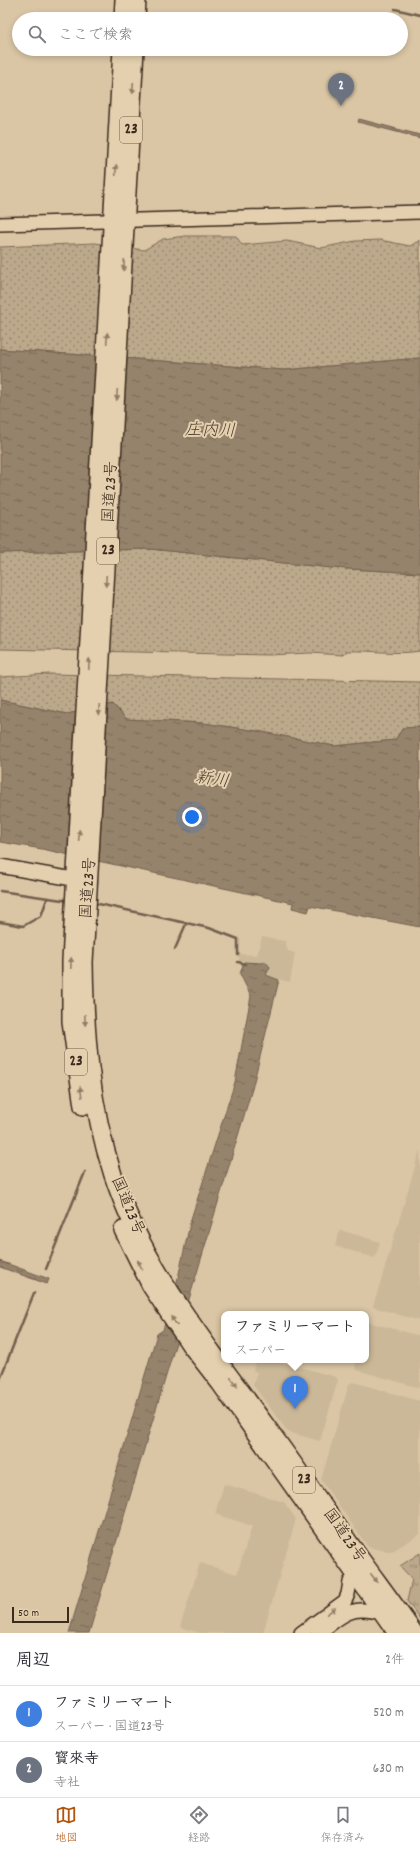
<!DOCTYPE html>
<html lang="ja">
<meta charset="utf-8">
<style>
:root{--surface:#fff;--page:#f7f7f7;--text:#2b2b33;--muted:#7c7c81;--line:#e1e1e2;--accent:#b45309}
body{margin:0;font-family:Dekko,"Klee One",sans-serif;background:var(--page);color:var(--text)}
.scale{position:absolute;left:12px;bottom:10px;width:57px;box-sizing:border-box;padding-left:4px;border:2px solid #3b2a1e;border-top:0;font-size:11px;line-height:14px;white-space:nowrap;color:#3b2a1e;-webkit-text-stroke:3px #e4d0ae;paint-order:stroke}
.you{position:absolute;left:192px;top:817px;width:14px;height:14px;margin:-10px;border:3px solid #fff;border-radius:50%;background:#1a73e8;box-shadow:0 0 0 6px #1a73e833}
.badge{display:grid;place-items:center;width:26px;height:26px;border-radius:50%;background:var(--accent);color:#fff;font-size:13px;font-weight:700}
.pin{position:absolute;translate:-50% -33px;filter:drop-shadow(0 1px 2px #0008)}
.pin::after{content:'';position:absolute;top:21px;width:14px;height:12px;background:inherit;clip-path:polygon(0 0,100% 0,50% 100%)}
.popup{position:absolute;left:221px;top:1311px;width:148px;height:52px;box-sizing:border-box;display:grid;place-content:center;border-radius:8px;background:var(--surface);filter:drop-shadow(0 1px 3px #0005);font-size:13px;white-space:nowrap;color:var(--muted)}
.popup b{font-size:15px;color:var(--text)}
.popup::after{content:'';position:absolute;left:50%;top:100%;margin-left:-8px;border:8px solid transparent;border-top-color:var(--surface)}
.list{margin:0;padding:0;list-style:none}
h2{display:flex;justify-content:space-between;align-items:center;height:52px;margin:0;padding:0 16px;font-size:17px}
h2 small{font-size:13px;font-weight:400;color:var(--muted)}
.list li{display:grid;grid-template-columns:26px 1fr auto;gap:12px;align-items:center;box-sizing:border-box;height:56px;padding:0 16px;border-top:1px solid var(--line)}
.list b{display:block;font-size:15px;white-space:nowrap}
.list p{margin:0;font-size:13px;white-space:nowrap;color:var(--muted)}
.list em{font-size:13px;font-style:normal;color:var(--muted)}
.icon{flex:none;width:22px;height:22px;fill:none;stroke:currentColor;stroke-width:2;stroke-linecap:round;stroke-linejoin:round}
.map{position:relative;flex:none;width:420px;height:1633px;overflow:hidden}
.search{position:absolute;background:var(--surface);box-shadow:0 2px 6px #0003;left:12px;right:12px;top:12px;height:44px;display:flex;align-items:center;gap:10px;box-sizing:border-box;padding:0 14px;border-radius:22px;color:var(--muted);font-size:15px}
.sheet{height:164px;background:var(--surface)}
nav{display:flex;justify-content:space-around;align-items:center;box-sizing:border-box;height:56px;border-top:1px solid var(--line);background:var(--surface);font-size:11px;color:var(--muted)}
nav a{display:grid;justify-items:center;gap:2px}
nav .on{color:var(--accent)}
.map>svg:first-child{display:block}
.built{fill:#cbb898}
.grass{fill:url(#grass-dots);stroke:#7c6a55}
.park{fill:url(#park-tufts);stroke:#7c6a55}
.water{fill:url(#water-ripples);stroke:#725f4d}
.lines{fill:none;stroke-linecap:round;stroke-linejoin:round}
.stream{stroke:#725f4d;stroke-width:2.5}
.secondary-casing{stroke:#3b2a1e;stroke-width:16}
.highway-casing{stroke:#3b2a1e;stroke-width:20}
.secondary{stroke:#e4d0ae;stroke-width:13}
.highway{stroke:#e4d0ae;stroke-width:17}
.oneway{fill:#907d66}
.labels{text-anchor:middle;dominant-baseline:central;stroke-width:4;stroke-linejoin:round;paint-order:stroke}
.shield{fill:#e4d0ae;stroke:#6e5c49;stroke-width:1}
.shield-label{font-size:15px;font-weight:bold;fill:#3b2a1e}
.street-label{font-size:16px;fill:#3b2a1e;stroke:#e4d0ae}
.water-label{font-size:17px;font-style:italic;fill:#524032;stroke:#e4d0ae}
</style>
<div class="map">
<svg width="420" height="1633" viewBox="0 0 420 1633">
<defs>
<pattern id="grass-dots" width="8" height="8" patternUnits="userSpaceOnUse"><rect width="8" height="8" fill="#bca98c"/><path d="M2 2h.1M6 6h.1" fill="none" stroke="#9a8a72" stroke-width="1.8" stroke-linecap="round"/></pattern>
<pattern id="park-tufts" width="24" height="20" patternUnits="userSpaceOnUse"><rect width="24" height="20" fill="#bca98c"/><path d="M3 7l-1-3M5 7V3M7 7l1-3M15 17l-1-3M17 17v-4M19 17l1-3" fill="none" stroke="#9a8a72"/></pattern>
<pattern id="water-ripples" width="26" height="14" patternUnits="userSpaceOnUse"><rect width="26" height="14" fill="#96836c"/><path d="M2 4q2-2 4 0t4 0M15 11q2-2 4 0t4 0" fill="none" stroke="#7c6b58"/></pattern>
</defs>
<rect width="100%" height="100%" fill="#dac6a5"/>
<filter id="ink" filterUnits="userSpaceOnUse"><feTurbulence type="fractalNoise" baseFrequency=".025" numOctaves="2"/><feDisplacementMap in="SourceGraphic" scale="8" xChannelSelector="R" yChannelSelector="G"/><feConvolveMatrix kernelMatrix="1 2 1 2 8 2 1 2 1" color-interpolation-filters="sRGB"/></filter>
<g filter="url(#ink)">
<path class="built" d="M262,937L285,941L288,951L295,953L290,982L269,977L266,975L268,969L261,963L239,961V954L257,955Z
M420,1150V1321L373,1307Z
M340,1230L380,1242L375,1258L335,1246Z
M368,1322L420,1336V1388L357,1370L355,1366L357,1360H366V1330Z
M259,1360H274L336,1377L338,1380L320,1441L288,1432L253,1385L257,1372L253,1371L255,1364Z
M353,1382L420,1401V1534L391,1552L368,1547L321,1480L349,1384Z
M224,1484L284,1502L296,1519L263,1633H200L180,1627L200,1563L237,1574L252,1526L215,1514Z"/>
<path class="grass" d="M185,236H236L242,245L287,241L321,248L355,241L380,240L410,246L420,240V358L284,370L0,349V247L95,243L144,250L163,239Z
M150,549L332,568L420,573V651C396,655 372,650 347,651L343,655L310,653L268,655L0,649V553Z
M50,674L420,682V727L403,728L395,740L334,746L257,731L203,723L126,719L113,704L67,714L0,700V677Z"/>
<path class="park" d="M420,1553V1619L407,1601L412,1579L400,1566Z"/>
<path class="water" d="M359,119L420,135V138L358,122Z
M0,349L284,370L420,358V573L332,568L150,549L0,553Z
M0,700L67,714L113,704L126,719L203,723L257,731L334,746L395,740L403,728L420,727V927L310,906L308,912L292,908L293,903L42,849L0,842Z
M265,961L270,967L266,975L279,980L252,1089L89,1633H69L157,1334L163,1330L178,1278L191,1219L235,1082L251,996L240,974L244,962L261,963Z
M0,1261L49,1279L47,1284L0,1267Z"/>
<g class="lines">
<path class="stream" d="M395,9L420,15
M0,891L69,901
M94,903L209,928L238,939V955
M0,922L23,926L41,916L47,899
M175,949L186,924
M238,962L245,964
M46,1269L85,1172
M0,1379L34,1293"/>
<g class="secondary-casing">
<path id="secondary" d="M0,224L420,212
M0,866L84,881
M301,1633L345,1601L348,1594L350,1582
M319,1633C337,1620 348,1606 371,1611"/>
</g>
<g class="highway-casing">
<path id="highway" d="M123,19L124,0
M136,19L137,0
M135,49L84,962C85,1036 90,1104 113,1175C144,1269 207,1344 264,1423C297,1468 328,1513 360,1558C378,1583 397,1608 414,1633
M83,1106L71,1021V961L122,49
M123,1230L151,1286L189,1343L220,1383L397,1633"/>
</g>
<use href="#secondary" class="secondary"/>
<use href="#highway" class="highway"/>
</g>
<defs><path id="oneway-solid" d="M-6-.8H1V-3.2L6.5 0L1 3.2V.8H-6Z"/></defs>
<g class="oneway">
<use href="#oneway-solid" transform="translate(133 88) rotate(93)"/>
<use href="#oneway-solid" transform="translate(116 170) rotate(-87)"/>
<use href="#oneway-solid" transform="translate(124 265) rotate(93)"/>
<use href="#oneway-solid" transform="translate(107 338) rotate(-87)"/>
<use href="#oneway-solid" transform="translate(117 395) rotate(93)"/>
<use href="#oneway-solid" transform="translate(106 581) rotate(93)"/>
<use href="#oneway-solid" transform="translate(89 664) rotate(-87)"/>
<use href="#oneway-solid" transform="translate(99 710) rotate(93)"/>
<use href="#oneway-solid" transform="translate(79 835) rotate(-87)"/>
<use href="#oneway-solid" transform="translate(71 963) rotate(-88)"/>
<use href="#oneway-solid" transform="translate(85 1020) rotate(88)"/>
<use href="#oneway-solid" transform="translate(81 1092) rotate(-100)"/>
<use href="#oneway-solid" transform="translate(140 1265) rotate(-117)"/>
<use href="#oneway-solid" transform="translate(174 1321) rotate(-124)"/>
<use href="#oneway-solid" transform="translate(234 1382) rotate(53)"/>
<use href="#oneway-solid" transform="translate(374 1578) rotate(53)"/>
<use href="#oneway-solid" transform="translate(331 1611) rotate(-36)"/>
</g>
</g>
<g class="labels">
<g class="shield">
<rect x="120" y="117" width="22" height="26" rx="3"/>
<rect x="97" y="538" width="22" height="26" rx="3"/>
<rect x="65" y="1049" width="22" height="26" rx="3"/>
<rect x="293" y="1467" width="22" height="26" rx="3"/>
</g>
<g class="shield-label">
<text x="131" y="130">23</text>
<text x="108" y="551">23</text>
<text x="76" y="1062">23</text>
<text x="304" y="1480">23</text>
</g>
<g class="street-label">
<text transform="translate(111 492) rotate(-87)">国道23号</text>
<text transform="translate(89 888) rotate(-86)">国道23号</text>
<text transform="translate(127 1206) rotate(67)">国道23号</text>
<text transform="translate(344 1536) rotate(55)">国道23号</text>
</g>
<g class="water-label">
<text transform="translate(210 432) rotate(1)">庄内川</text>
<text transform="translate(212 781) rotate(8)">新川</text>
</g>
</g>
</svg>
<div class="scale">50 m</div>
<div class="you"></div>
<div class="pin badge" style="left:295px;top:1409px;background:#3f7fe0">1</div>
<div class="popup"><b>ファミリーマート</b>スーパー</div>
<div class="pin badge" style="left:341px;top:106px;background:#6b7280">2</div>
<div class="search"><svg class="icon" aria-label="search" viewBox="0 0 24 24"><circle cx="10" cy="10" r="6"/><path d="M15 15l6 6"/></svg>ここで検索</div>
</div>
<section class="sheet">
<h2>周辺<small>2件</small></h2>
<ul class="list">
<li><span class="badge" style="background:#3f7fe0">1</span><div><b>ファミリーマート</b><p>スーパー · 国道23号</p></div><em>520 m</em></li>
<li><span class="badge" style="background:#6b7280">2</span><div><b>寳來寺</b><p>寺社</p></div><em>630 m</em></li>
</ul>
</section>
<nav>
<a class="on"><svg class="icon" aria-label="map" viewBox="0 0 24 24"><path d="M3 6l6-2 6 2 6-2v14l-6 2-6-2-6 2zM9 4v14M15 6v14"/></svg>地図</a>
<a><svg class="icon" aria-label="directions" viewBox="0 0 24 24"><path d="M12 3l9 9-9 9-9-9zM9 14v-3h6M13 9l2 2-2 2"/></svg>経路</a>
<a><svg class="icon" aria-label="saved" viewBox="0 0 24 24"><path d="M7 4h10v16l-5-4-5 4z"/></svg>保存済み</a>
</nav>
